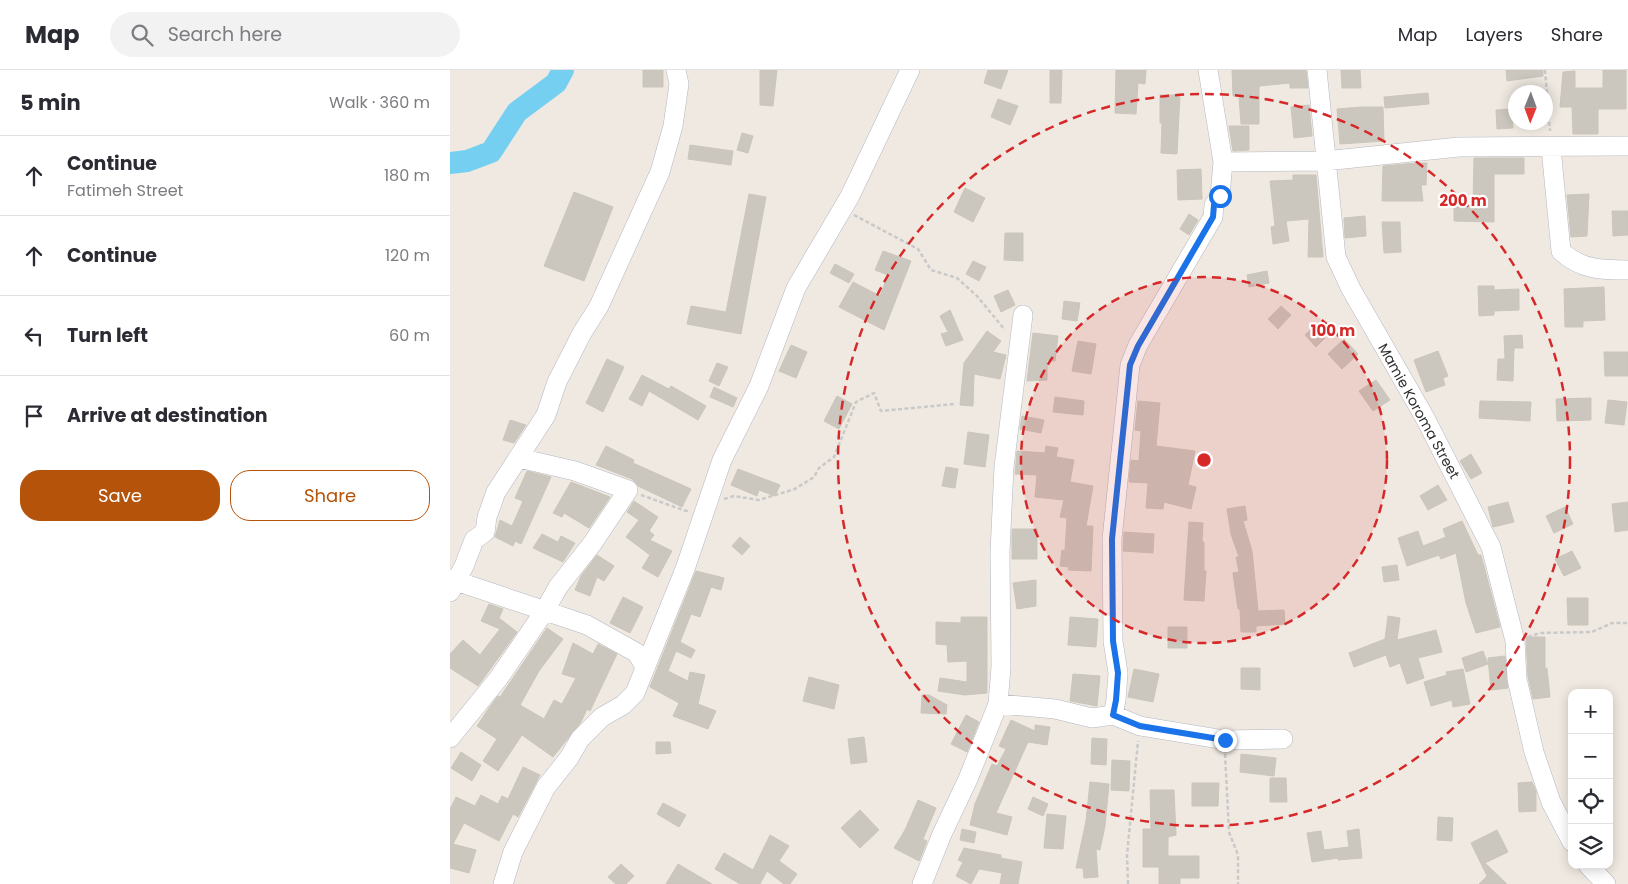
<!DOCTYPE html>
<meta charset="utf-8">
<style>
:root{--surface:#fff;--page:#f2f2f3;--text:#2b2b33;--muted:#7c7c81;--line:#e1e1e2;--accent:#b45309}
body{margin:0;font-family:Poppins,sans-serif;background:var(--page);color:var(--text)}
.controls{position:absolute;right:15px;bottom:15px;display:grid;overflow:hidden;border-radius:10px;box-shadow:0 2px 12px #0003}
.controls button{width:45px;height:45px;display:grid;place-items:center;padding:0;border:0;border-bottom:1px solid var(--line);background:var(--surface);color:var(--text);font:25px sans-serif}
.compass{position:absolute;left:1058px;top:15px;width:45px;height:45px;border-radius:50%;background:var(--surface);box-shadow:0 2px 12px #0003;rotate:181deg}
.stop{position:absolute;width:15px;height:15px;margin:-11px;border:4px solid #1a73e8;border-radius:50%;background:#fff}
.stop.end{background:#1a73e8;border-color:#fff;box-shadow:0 1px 5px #0008}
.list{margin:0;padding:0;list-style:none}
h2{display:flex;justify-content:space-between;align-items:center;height:65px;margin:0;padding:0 20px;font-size:21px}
h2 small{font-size:16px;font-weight:400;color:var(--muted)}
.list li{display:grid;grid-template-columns:32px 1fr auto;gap:15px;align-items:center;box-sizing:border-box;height:80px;padding:0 20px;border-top:1px solid var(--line)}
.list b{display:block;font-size:19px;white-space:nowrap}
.list p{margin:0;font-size:16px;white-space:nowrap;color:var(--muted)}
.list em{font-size:16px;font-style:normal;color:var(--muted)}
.actions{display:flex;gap:10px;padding:15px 20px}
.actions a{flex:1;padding:11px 0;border:1px solid var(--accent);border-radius:20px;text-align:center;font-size:18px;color:var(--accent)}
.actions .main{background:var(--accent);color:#fff}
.icon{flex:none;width:28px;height:28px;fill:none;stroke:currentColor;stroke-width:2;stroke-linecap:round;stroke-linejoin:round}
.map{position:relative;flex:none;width:1178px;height:814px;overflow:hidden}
header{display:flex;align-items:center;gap:30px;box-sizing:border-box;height:70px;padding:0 25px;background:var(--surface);border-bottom:1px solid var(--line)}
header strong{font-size:24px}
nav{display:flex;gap:28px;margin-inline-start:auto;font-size:18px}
.search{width:350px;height:45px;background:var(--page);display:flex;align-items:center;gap:12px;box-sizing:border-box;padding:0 18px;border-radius:28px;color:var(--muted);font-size:19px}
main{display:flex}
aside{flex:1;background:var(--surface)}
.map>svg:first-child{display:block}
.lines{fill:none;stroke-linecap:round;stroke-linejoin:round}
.river{stroke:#75cff0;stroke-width:22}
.building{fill:#cbc7bf;stroke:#cbc5ba}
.minor-casing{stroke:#b4b7c1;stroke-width:20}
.path{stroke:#c9c9c9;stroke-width:2.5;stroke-dasharray:4 2.5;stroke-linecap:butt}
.minor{stroke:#fff;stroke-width:19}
.route{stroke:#1a73e8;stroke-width:6}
.ring{fill:none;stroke:#d62828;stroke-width:2.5;stroke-dasharray:9 6}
.labels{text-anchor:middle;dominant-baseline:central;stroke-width:4.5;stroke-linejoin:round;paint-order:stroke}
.street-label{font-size:14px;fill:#2e2e2e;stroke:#fff}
.centre{fill:#d62828;stroke:#fff;stroke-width:2.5}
.ring-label{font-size:15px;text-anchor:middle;font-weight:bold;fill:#d62828;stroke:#fff;stroke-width:4.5;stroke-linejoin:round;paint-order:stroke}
</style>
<header>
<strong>Map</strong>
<div class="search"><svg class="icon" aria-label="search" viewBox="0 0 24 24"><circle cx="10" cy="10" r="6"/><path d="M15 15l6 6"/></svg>Search here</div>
<nav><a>Map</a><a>Layers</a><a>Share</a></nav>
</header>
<main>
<aside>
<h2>5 min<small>Walk · 360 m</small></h2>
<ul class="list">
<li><svg class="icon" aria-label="ahead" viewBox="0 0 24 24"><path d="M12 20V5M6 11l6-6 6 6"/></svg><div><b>Continue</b><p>Fatimeh Street</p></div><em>180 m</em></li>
<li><svg class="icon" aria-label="ahead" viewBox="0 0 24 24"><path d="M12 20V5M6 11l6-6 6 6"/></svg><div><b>Continue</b></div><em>120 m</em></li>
<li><svg class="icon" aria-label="left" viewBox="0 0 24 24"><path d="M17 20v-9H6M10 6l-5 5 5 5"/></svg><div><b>Turn left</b></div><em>60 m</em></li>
<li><svg class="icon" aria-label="arrive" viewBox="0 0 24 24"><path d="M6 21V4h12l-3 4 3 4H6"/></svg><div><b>Arrive at destination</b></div></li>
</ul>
<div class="actions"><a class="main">Save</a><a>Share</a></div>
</aside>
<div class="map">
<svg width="1178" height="814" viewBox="0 0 1178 814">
<rect width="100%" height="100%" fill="#efe9e1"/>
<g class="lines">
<path class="river" d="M0,93L17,91L41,82L67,42L106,13L113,0"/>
</g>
<path class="building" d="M193,0H213V17H193Z
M310,0H327L323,36L310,35Z
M538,0H558L551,19L534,13Z
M600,0H612L611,33H600Z
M666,0H696L695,14L688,13L686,44L665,43Z
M782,0H856L858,18H840V13L809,16V54H791L789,26H783Z
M891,0H910L911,18H892Z
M1056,0H1093V6L1057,11Z
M1153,0H1176V39H1148V64H1123L1122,37H1110L1113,2L1125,1V18H1153Z
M978,23L979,34L935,38L934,27Z
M710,25H730L727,84L711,83L712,53H710Z
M548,29L568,36L560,55L541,47Z
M859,35L862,66L844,68L841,37Z
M911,37H933L934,71L890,74L887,39Z
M1062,39L1063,58L1047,59L1046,40Z
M779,56H799V80L783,81Z
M292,63L303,66L298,83L287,80Z
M240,75L283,81L281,95L238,89Z
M1024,88H1074V104H1044V152L1004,151V135H1023Z
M967,93H977L976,115H971L973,131H932L933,96Z
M751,99L752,129L728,130L727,100Z
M843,105H866L873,187H858L859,149L836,151L839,171L823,174L821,157L825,156L820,111L843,110Z
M515,118L535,128L523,152L504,142Z
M124,122L163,137L134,211L94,196Z
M299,124L316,127L291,264L237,254L241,236L276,242Z
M1139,124L1137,166L1121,167L1117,125Z
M1162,141H1178V165L1163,166Z
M739,144L748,150L739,165L730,159Z
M915,146L916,166L895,168L894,148Z
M932,152H950L951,182L934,183Z
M555,163H573V191L554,190Z
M433,181L461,191L434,260L389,237L403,212L430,226L438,205L425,200Z
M523,191L536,197L529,211L516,204Z
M385,194L404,204L399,213L380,203Z
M817,201L819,213L799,217L797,205Z
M1028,216H1044V220L1069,219V240L1044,241V245L1029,246Z
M1154,217L1155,250L1133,251V257H1115L1114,219Z
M558,220L565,235L551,242L544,226Z
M614,231L630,233L627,251L612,249Z
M831,236L841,245L828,259L818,249Z
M500,240L513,270L496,276L491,264L498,262L490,246Z
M864,257L875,268L866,277L855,265Z
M537,261L551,271L543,282L556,285L550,309L524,304L523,336L510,335L514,293Z
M583,263L608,266L605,291L597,290V310L577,311Z
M1072,265L1073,278H1064L1063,311L1047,310L1048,289H1055L1054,266Z
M894,269L908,284L892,299L878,284Z
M628,271L646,274L641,304L622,301Z
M341,275L357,282L346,308L329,301Z
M988,281L998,306L993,308L995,315L976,322L964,290Z
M1154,282H1178V306H1155Z
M157,289L174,297L153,342L136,333Z
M267,293L278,297L269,316L259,311Z
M192,305L219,319L221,316L256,336L248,350L199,321L192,336L179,329Z
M926,310L940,330L923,341L909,321Z
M264,317L287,328L283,337L260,327Z
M387,326L402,334L389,359L374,351Z
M605,327L634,331L633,345L603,342Z
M1141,328V350L1107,351L1106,329Z
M1158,330L1177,332L1174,355L1155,353Z
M688,331L710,333L706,376L745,381L738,415L746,417L741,439L714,432L713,439L696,438L698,413L679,412L681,390L689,391L691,361L685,360Z
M1030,331L1081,332L1080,351L1029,348Z
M572,346L594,350L591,363L570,359Z
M60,350L76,355L64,373L53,370Z
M518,362L539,365L535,397L514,394Z
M156,376L184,390L183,393L241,419L232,437L188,416L182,409L146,395Z
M596,376L608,378L606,387L624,390L620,412L643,416L636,456H643L641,501L618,500L619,497L610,496L612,480L615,481L617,448L610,447L614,430L585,427L587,405L565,404L567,381L595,383Z
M1021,384L1032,403L1021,409L1010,391Z
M496,397L508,399L505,418L492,416Z
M288,399L330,415L325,426L309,420L307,426L281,415Z
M77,401L101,407L71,474L65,471L63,476L45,467L50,450L62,456L73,431L65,428Z
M121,412L160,427L139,458L114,443L112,447L103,443Z
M988,415L997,430L978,440L970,426Z
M184,431L208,447L199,461L204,465L200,470L222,481L208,507L192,498L200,485L176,467L189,450L177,442Z
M1058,432L1064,452L1043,457L1038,437Z
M1178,432V460L1165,462L1162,434Z
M795,436L797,450L793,451L802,481L808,541L834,540L835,554L806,556V562H791L790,539H788L783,503L789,502L786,487H789L781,464L777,439Z
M1115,437L1123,454L1104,463L1096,446Z
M1012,451L1028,485H1031L1050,557L1026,563L1016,533L1006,483L991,489L989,485L957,496L948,468L968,461L973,476L996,467L993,459Z
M739,452L753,453L752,472H754V501H756L754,531L734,530Z
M562,459H587V489H562Z
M674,462L704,464L703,483L673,481Z
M92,464L108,472L111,466L125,473L113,492L83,478Z
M290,467L300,476L292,485L282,476Z
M1122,481L1131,498L1114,506L1105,489Z
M147,485L164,496L154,511L147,507L140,526L125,520L131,506Z
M947,495L949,510L934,512L932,497Z
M246,501L274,508L271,520L261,517L250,547L241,544L230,572L245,580L241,588L226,581L218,601L238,611L240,602L255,605L248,634L266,641L258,659L223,646L229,633L200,617Z
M586,510V536L567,539L563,513Z
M173,527L193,537L180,563L160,553Z
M1117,528H1138V555H1118Z
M39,534L53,539L49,548L67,562L28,616L0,598V584L13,570L30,585L50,559L31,551Z
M938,546L950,548L947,570L986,560L992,582L968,588L974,608L957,614L950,593L940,597L936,585L904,597L899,583L935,569Z
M511,547H537V623L515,625L488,621L490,608L517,612V591L498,592L497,575L486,574V552L511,553Z
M620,547L648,549L646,577L618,575Z
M718,557H737V578H718Z
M97,558L113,569L89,601L70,635L94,649L104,630L112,634L126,608L112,604L123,573L143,584L148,574L167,584L140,641L137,639L131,652L103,687L72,665L48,701L33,691L47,669L27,656L39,638L48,626L50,627Z
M1076,567H1095V599L1097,598L1100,627L1083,629L1078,607Z
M1033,581L1038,594L1016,602L1012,588Z
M1055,586L1058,618L1041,620L1038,588Z
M791,598H810V620L791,619Z
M684,599L709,604L703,632L678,627Z
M1013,599L1020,634L1003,637L1002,630L981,636L974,612L997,605L996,602Z
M623,604L650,606L647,636L620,631Z
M359,607L389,615L384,639L353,631Z
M472,625H479L497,635L496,644L471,643Z
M516,645L529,652L517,682L501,674Z
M561,650L585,661V655L600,657L597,675L578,672L546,743L562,747L557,765L520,755L525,734L542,694L547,696L556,679L549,676Z
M414,667L417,692L401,694L398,669Z
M642,668L657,669L656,695L641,694Z
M206,672H220L221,683L206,684Z
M11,682L31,695L22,711L1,698Z
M791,684L826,688L824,706L790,702Z
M662,690L680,691L679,721L661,720Z
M73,697L90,705L68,747L63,744L49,771L14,753L3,774L26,780L19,803L0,798V739L6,727L25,736L31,725L48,734L52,726L58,729Z
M820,708H836L837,732H820Z
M640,712L659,714L655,756L650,780L646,779L648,807L634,808L633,798H626L636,751Z
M1082,712L1086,721V741L1069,742L1068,713Z
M742,713H769L768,736H742Z
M700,720H724L726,765L718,767V786H749V808H730V814H709V797H693V759H701Z
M583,727L598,734L593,746L578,739Z
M468,730L486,738L473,769L477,771L469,791L444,778L455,760Z
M213,733L236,745L229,757L207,744Z
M410,740L429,760L410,778L391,758Z
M597,744L616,746L613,779L594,778Z
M988,747L1003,748L1002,771L987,770Z
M512,759L526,762L524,773L510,770Z
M909,759L912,788L888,790V788L862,792L857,763L871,761L874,780L899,777L897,761Z
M1047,760L1058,782L1035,793L1057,814H1029L1037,806L1021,773Z
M320,765L339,776L329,791L347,804L340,814H334L317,801L310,814H290L265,799L274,783L303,800Z
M514,778L551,785V788L572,792L568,814H550L552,803L529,799L521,814L506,806L513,792L508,790Z
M171,794L184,806L176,814H166L158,807Z
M228,794L262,814H216Z"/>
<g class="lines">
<g class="minor-casing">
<path id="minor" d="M867,0L886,187L901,219L975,348L1041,477L1065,571L1067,609L1084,682L1101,732L1122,772
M1101,78L1111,181C1131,200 1152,200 1178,200
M773,92L875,91L1009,77L1178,76
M0,509L137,555L187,583L195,597
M0,522L14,496L24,470L35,462L37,447L46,422L96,345L107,312L132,263L149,236L210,102L223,56L229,14L226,0
M548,634L605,639L642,648L663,645L690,656L775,670L833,669
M663,645L666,630L668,603L663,571L662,469L680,295L688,275L763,147L764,135L770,126L773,92L758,0
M0,668L48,609L94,542L108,517L142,474L178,420L125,401L69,388
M1138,795L1156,814
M53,814L63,782L96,717L119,688L130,669L152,647L173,635L185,623L235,499L272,390L309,316L346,218L400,126L460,0
M472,814L492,764L518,709L548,634L551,597L550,482L554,397L573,245"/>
</g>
<path class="path" d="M1095,0L1100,61
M404,145L468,179L481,200L507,208L527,226L555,260
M191,425L236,441L240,440
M274,429L284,426L309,430L345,419L364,407L369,398L384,387L406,332L424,323L431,341L504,334
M1078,567L1090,563L1142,562L1162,553H1178
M775,684L779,762L788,785V814
M678,814L677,785L688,671"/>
<use href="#minor" class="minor"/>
</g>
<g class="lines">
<path class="route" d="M770,126L764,135L763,147L688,276L680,295L662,469L663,571L668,603L666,630L663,645L690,656L775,670"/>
</g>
<circle cx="754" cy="390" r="183" fill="#d62828" fill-opacity=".12"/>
<g class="ring">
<circle cx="754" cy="390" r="183"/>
<circle cx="754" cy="390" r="366"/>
</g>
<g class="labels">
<g class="street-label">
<text transform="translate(969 341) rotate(61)">Mamie Koroma Street</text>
</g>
</g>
<circle cx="754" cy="390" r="8" class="centre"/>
<g class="ring-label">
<text x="1013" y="136">200 m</text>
<text x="883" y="266">100 m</text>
</g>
</svg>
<div class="controls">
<button>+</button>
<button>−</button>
<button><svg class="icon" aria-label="locate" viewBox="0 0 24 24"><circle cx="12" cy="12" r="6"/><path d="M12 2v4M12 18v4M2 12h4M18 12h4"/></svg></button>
<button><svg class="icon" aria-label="layers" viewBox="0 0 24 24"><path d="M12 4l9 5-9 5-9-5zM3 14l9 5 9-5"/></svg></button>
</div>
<svg class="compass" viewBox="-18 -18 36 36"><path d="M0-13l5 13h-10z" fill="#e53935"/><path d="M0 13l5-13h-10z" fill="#7c7c81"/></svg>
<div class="stop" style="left:770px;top:126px"></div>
<div class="stop end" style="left:775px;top:670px"></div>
</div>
</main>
